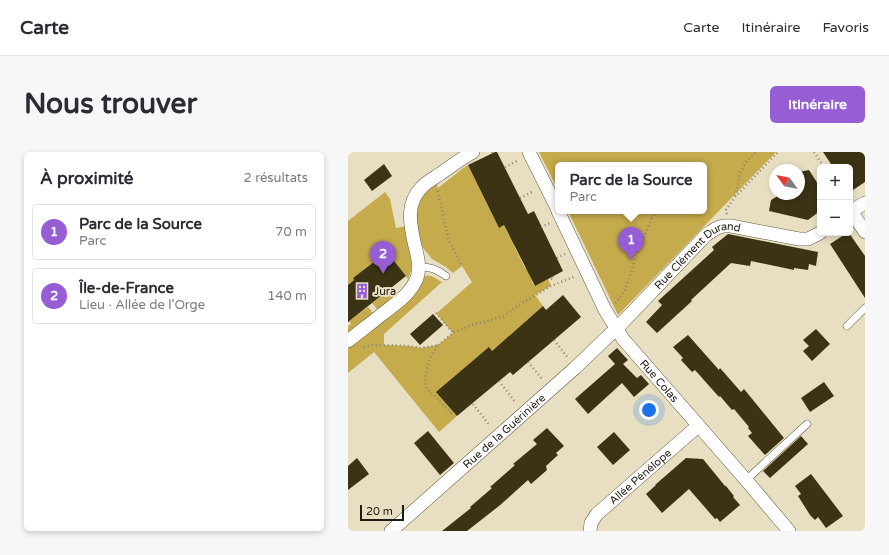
<!DOCTYPE html>
<html lang="fr">
<meta charset="utf-8">
<style>
:root{--surface:#fff;--page:#f7f7f7;--text:#2b2b33;--muted:#7c7c81;--line:#e1e1e2;--accent:#965dd5}
body{margin:0;font-family:"Varela Round",sans-serif;background:var(--page);color:var(--text)}
.controls{position:absolute;right:12px;top:12px;display:grid;overflow:hidden;border-radius:6px;box-shadow:0 2px 6px #0003}
.controls button{width:36px;height:36px;display:grid;place-items:center;padding:0;border:0;border-bottom:1px solid var(--line);background:var(--surface);color:var(--text);font:20px sans-serif}
.compass{position:absolute;left:421px;top:12px;width:36px;height:36px;border-radius:50%;background:var(--surface);box-shadow:0 2px 6px #0003;rotate:303deg}
.scale{position:absolute;left:12px;bottom:10px;width:44px;box-sizing:border-box;padding-left:4px;border:2px solid #1e1b10;border-top:0;font-size:11px;line-height:14px;white-space:nowrap;color:#1e1b10;-webkit-text-stroke:3px #e8dfc2;paint-order:stroke}
.you{position:absolute;left:301px;top:258px;width:14px;height:14px;margin:-10px;border:3px solid #fff;border-radius:50%;background:#1a73e8;box-shadow:0 0 0 6px #1a73e833}
.badge{display:grid;place-items:center;width:26px;height:26px;border-radius:50%;background:var(--accent);color:#fff;font-size:13px;font-weight:700}
.pin{position:absolute;translate:-50% -33px;filter:drop-shadow(0 1px 2px #0008)}
.pin::after{content:'';position:absolute;top:21px;width:14px;height:12px;background:inherit;clip-path:polygon(0 0,100% 0,50% 100%)}
.popup{position:absolute;left:207px;top:10px;width:152px;height:52px;box-sizing:border-box;display:grid;place-content:center;border-radius:6px;background:var(--surface);filter:drop-shadow(0 1px 3px #0005);font-size:13px;white-space:nowrap;color:var(--muted)}
.popup b{font-size:15px;color:var(--text)}
.popup::after{content:'';position:absolute;left:50%;top:100%;margin-left:-8px;border:8px solid transparent;border-top-color:var(--surface)}
.list{margin:0;padding:0;list-style:none}
h2{display:flex;justify-content:space-between;align-items:center;height:52px;margin:0;padding:0 16px;font-size:17px}
h2 small{font-size:13px;font-weight:400;color:var(--muted)}
.list li{display:grid;grid-template-columns:26px 1fr auto;gap:12px;align-items:center;box-sizing:border-box;height:56px;margin:0 8px 8px;padding:0 8px;border:1px solid var(--line);border-radius:6px}
.list b{display:block;font-size:15px;white-space:nowrap}
.list p{margin:0;font-size:13px;white-space:nowrap;color:var(--muted)}
.list em{font-size:13px;font-style:normal;color:var(--muted)}
.map{position:relative;flex:none;width:517px;height:379px;overflow:hidden;border-radius:6px}
header{display:flex;align-items:center;gap:24px;box-sizing:border-box;height:56px;padding:0 20px;background:var(--surface);border-bottom:1px solid var(--line)}
header strong{font-size:19px}
nav{display:flex;gap:22px;margin-inline-start:auto;font-size:14px}
.intro{display:flex;align-items:center;justify-content:space-between;box-sizing:border-box;height:96px;padding:0 24px}
h1{margin:0;font-size:28px}
.button{padding:10px 18px;border-radius:6px;background:var(--accent);color:#fff;font-size:14px;font-weight:700}
main{display:flex;gap:24px;padding:0 24px}
aside{flex:1;background:var(--surface);border-radius:6px;box-shadow:0 2px 6px #0003}
.map>svg:first-child{display:block}
.green{fill:#c6ab4c}
.building{fill:#3b3314}
.lines{fill:none;stroke-linecap:round;stroke-linejoin:round}
.service-casing{stroke:#60583f;stroke-width:8}
.minor-casing{stroke:#60583f;stroke-width:14}
.path{stroke:#8c8671;stroke-width:2.5;stroke-dasharray:1 3;stroke-linecap:butt}
.service{stroke:#fff;stroke-width:7}
.minor{stroke:#fff;stroke-width:13}
.labels{text-anchor:middle;dominant-baseline:central;stroke-width:4;stroke-linejoin:round;paint-order:stroke}
.street-label{font-size:11px;fill:#1e1b10;stroke:#e8dfc2}
.poi-label{font-size:11px;fill:#1e1b10;stroke:#e8dfc2;text-anchor:start}
</style>
<header>
<strong>Carte</strong>
<nav><a>Carte</a><a>Itinéraire</a><a>Favoris</a></nav>
</header>
<div class="intro"><h1>Nous trouver</h1><a class="button">Itinéraire</a></div>
<main>
<aside>
<h2>À proximité<small>2 résultats</small></h2>
<ul class="list">
<li><span class="badge">1</span><div><b>Parc de la Source</b><p>Parc</p></div><em>70 m</em></li>
<li><span class="badge">2</span><div><b>Île-de-France</b><p>Lieu · Allée de l'Orge</p></div><em>140 m</em></li>
</ul>
</aside>
<div class="map">
<svg width="517" height="379" viewBox="0 0 517 379">
<rect width="100%" height="100%" fill="#e8dfc2"/>
<path class="green" d="M191,0H428L270,163L220,59H356V13H210V38Z
M120,13L151,76L156,73L161,84L164,83L166,94L177,116L180,115L182,124L186,134L200,127L203,134L187,143L195,154L144,199L89,240L109,264L91,280L26,200L0,221V194L72,135C73,132 74,127 76,125C81,120 90,128 94,130L36,182V193L61,194L73,196L90,193L105,181L88,161L90,160L124,130L114,114L105,121L98,115L84,107L72,92L69,80L68,54L76,41L89,32L90,36L114,17Z
M37,40L42,47L48,76L58,74C61,91 68,111 60,127L39,100L5,126L6,128L0,133V69Z
M43,137L47,143L30,158L24,151Z
M20,155L25,161L0,181V174L3,172L1,169Z"/>
<path class="building" d="M147,0H149L180,62L186,59L215,119L187,134L156,73L151,76L120,13Z
M475,0H517V30L502,40V15H485Z
M36,12L44,24L24,39L16,28Z
M461,18L472,35V59L460,68L421,59L423,48L428,45V42H451V20Z
M499,81H501L517,104V146L482,92Z
M380,82L470,100L468,114L461,112L460,118L446,116V118L403,109L402,114L383,111L343,148L344,149L309,181L298,170L314,153L310,149L366,98L364,95Z
M39,100L58,124L0,170V133L6,128L5,126Z
M215,143L233,165L165,223L162,220L109,264L88,240L141,195L144,199L195,154L198,158Z
M85,162L95,173L72,193L62,182Z
M468,177L482,192L464,209L455,199L461,194L455,188Z
M340,183L371,218L372,216L393,240L396,237L436,286L417,303L400,284L404,281L400,276L401,275L386,257L384,258L372,244L371,245L347,218L344,220L333,208L335,206L325,195Z
M269,196L280,208L275,212L289,226L293,223L301,232L286,245L274,231L240,262L227,247L267,212L260,204Z
M476,230L486,244L462,260L453,246Z
M199,276L216,294L208,301L210,303L198,314L199,318L183,332L180,328L151,354L119,379H94L123,356L122,355L144,336L142,335L167,313L165,312L189,292L185,288Z
M80,279L106,311L92,323L66,291Z
M266,280L282,298L265,313L249,295Z
M453,284L460,292L422,326L415,319Z
M9,306L21,322L0,338V314Z
M338,306L355,307L377,334H378L386,344L385,345L392,353L372,370L369,366L367,367L341,337L314,361L298,342L308,333H307Z
M463,322L495,364L478,376L470,365L467,368L462,363L450,344L453,342L447,334Z"/>
<g class="lines">
<g class="service-casing">
<path id="service" d="M71,115C83,115 88,117 98,124
M499,174L517,156
M398,328L459,272"/>
</g>
<g class="minor-casing">
<g id="minor">
<path d="M181,0L210,58"/>
<path d="M517,51L503,59L517,80"/>
<path id="s1" d="M210,59L257,158L275,187L398,328L441,379"/>
<path d="M0,189C11,180 22,172 33,163C47,152 62,143 69,126C73,114 69,103 66,90C62,71 58,52 73,36C78,30 86,26 92,22C103,14 114,6 125,0"/>
<path id="s2" d="M43,379L227,216L276,169L358,83C367,77 371,73 383,74L451,87H460L472,81"/>
<path id="s3" d="M242,379L243,371L249,362L350,274"/>
</g>
</g>
<path class="path" d="M144,0L145,1
M466,0L476,15
M157,15L171,8
M90,39L100,86L114,114
M387,44L390,33L392,21L398,10L408,0
M172,46L186,39
M379,62L378,58L387,45L430,0
M193,75L202,71
M209,106L217,102
M203,127L206,126L205,125
M267,151C280,139 282,122 288,105C293,90 301,74 307,59
M88,161L105,181
M206,188L220,206
M90,193L105,181L121,174L156,164L169,154L203,134L228,124
M16,195L24,193H36L61,194L73,196L90,193L82,206L78,221L77,233L82,241L85,242L103,261L105,259
M180,210L195,228
M151,229L168,251
M125,252L142,274"/>
<use href="#service" class="service"/>
<use href="#minor" class="minor"/>
</g>
<defs>
<g id="building-bare" transform="scale(1.2)"><path d="M-4-6H4V6H1V3H-1V6H-4ZM-2.5-4.3h1.7v1.8h-1.7ZM.8-4.3h1.7v1.8H.8ZM-2.5-1h1.7V.8h-1.7ZM.8-1h1.7V.8H.8Z" fill="#965dd5" stroke="#e8dfc2" stroke-width="2.5" paint-order="stroke"/></g>
</defs>
<g fill-rule="evenodd">
<use href="#building-bare" x="14" y="139"/>
</g>
<g class="labels">
<g class="street-label">
<text stroke="none"><textPath href="#s2" startOffset="415">Rue Clément Durand</textPath></text>
<text stroke="none"><textPath href="#s1" startOffset="199">Rue Colas</textPath></text>
<text stroke="none"><textPath href="#s2" startOffset="151">Rue de la Guérinière</textPath></text>
<text stroke="none"><textPath href="#s3" startOffset="76">Allée Pénélope</textPath></text>
</g>
<g class="poi-label">
<text x="26" y="139">Jura</text>
</g>
</g>
</svg>
<div class="controls">
<button>+</button>
<button>−</button>
</div>
<svg class="compass" viewBox="-18 -18 36 36"><path d="M0-13l5 13h-10z" fill="#e53935"/><path d="M0 13l5-13h-10z" fill="#7c7c81"/></svg>
<div class="scale">20 m</div>
<div class="you"></div>
<div class="pin badge" style="left:283px;top:108px">1</div>
<div class="popup"><b>Parc de la Source</b>Parc</div>
<div class="pin badge" style="left:35px;top:122px">2</div>
</div>
</main>
